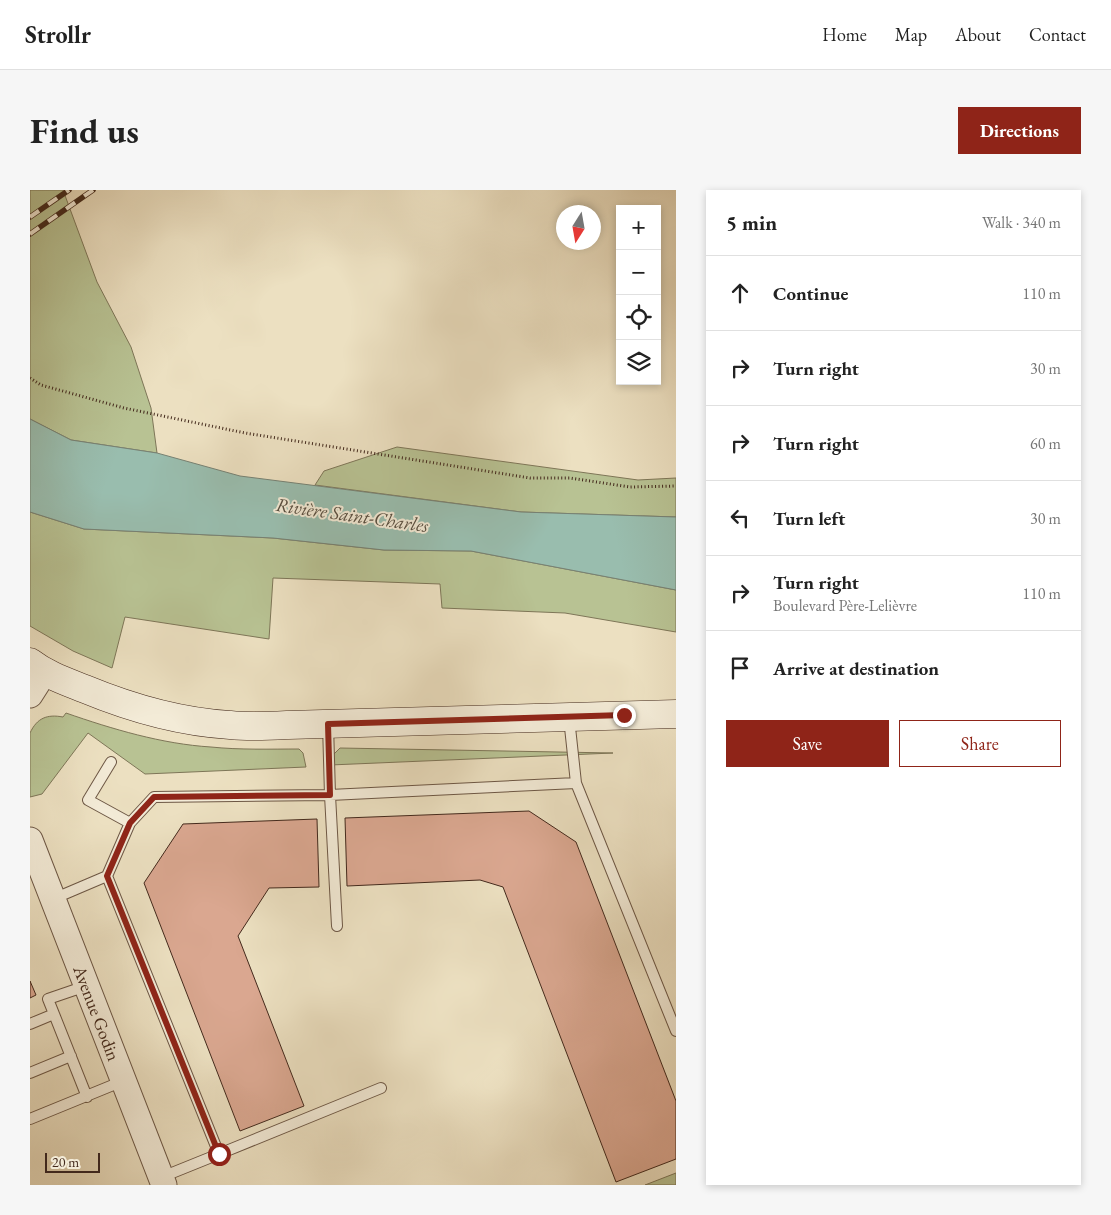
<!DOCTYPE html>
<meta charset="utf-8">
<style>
:root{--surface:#fff;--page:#f6f6f6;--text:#222;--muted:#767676;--line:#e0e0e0;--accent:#8f2418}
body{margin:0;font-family:"EB Garamond",serif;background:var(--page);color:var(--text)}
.controls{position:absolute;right:15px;top:15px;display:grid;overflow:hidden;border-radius:0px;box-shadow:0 2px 8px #0003}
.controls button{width:45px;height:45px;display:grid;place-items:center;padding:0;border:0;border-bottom:1px solid var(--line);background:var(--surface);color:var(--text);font:25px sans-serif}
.compass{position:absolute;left:526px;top:15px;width:45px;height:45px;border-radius:50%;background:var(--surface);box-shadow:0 2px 8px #0003;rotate:191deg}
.scale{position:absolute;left:15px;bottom:12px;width:55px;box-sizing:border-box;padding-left:5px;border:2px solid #43291c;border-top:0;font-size:14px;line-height:18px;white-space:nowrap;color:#43291c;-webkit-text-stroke:4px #f3ebd7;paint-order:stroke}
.stop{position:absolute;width:15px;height:15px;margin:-11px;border:4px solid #8f2418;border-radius:50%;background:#fff}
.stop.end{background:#8f2418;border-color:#fff;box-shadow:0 1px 5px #0008}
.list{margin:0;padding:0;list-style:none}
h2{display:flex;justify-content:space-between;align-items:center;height:65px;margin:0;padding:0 20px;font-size:21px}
h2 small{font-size:16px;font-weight:400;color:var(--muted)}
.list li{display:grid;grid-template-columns:32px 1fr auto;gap:15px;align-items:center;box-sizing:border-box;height:75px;padding:0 20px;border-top:1px solid var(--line)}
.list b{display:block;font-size:19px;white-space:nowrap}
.list p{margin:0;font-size:16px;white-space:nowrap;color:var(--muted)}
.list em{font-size:16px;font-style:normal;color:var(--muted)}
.actions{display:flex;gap:10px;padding:15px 20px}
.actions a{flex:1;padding:11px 0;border:1px solid var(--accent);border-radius:0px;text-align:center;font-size:18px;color:var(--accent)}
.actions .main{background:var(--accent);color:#fff}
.icon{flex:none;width:28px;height:28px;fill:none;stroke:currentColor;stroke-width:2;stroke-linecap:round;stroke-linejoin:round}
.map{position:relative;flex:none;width:646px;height:995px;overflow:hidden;border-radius:0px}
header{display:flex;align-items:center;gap:30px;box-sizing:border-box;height:70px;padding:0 25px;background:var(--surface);border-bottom:1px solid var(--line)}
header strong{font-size:24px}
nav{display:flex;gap:28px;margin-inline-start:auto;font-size:18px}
.intro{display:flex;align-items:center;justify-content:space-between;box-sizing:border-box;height:120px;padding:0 30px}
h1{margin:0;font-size:35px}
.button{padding:12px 22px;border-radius:0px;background:var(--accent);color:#fff;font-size:18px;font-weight:700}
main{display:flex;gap:30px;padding:0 30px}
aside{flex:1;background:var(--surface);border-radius:0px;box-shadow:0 2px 8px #0003}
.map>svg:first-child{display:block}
.green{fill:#b8c293;stroke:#7e7658}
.water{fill:#99bdae;stroke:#778274}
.building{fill:#daa790;stroke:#43291c}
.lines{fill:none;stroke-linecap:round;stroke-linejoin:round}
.service-casing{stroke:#6d5745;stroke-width:12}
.tertiary-casing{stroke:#6d5745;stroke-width:27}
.secondary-casing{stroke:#43291c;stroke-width:29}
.path{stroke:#43291c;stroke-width:3;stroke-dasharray:1 2.5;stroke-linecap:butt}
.service{stroke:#f3ebd7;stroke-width:10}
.tertiary{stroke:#f3ebd7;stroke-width:25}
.secondary{stroke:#f3ebd7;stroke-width:28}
.rail-casing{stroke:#43291c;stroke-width:5.5}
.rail{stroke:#f3ebd7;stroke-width:4;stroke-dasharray:11;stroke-linecap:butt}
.route{stroke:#8f2418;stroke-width:6}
.labels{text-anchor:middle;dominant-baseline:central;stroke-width:4;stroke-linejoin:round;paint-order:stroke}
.street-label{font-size:18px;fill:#43291c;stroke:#f3ebd7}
.water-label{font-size:19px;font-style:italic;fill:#584e40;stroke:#f3ebd7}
</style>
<header>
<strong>Strollr</strong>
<nav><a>Home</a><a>Map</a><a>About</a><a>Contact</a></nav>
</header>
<div class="intro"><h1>Find us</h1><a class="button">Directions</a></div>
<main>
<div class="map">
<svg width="646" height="995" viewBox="0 0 646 995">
<rect width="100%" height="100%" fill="#ece0c1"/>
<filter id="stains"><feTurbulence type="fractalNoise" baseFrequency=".004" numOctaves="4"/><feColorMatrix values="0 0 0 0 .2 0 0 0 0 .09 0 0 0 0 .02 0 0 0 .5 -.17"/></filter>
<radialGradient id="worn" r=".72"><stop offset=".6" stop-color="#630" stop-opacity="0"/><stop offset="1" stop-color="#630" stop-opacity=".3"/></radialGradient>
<path class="green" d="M0,0H33L67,92L101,157L121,218L127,263L41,250L0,229Z
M367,257L608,290L646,288V327L491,322L285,295L294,281Z
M0,322L54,339L243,348L354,360L441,361L646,400V442L535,423L412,418L410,394L243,388L239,449L95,427L82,478L43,461L0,436Z
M36,523C82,539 132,554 181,557C210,560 240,559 269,559L273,563L276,577L115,584L58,543L12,604L0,607V543C7,528 17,524 33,527Z
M310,558L583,563L300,575L302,566Z
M646,983V995H615Z"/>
<path class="water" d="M0,229L41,250L127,263L210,286L491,322L646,327V400L441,361L354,360L243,348L54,339L0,322Z"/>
<path class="building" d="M499,621L546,652L646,911V969L586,992L473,697L450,690L317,696L315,628Z
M287,629L289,697L239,698L208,746L274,916L210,941L114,693L153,634Z
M0,791L6,805L0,808Z"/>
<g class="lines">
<g class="service-casing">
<path id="service" d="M298,534L300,605L546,593L539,528
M81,572L58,610L100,633L124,607L300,605L307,736
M546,593L646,841
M100,633L77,686L189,964L132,987
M23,709L77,686
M24,824L57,907
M0,834L24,824L18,809L56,796
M0,883L41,866
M0,929L93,891
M189,964L351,898"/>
</g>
<g class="tertiary-casing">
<path id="tertiary" d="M0,505L14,483
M0,650L134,995"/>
</g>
<g class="secondary-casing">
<path id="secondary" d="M0,472C17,485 35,491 55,499C101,518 150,532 200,535C219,537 238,536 258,535L646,524"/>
</g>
<path class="path" d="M0,188L11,195L94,218L215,243L500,288H540L600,297L646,296"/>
<use href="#service" class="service"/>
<use href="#tertiary" class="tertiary"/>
<use href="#secondary" class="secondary"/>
<g class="rail-casing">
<path id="rail" d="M0,27L39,0
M0,44L63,0"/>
</g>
<use href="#rail" class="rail"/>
</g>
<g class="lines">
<path class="route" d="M189,964L77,686L100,633L124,607L300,605L298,534L594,525"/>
</g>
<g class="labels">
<g class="street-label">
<text transform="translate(67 823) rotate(69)">Avenue Godin</text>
</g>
<g class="water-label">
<text transform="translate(322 325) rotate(8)">Rivière Saint-Charles</text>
</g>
</g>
<rect width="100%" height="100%" filter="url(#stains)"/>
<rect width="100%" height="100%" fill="url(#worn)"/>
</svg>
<div class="controls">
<button>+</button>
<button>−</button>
<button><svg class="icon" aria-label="locate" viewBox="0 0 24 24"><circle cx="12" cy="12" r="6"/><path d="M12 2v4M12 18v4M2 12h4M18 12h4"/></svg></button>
<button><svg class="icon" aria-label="layers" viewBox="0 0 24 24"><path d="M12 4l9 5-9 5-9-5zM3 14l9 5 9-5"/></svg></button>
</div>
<svg class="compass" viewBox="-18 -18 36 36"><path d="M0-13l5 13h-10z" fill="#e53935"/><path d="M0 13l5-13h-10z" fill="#767676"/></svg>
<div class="scale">20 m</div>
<div class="stop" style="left:189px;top:964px"></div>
<div class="stop end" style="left:594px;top:525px"></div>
</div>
<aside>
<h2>5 min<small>Walk · 340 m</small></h2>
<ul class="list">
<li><svg class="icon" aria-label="ahead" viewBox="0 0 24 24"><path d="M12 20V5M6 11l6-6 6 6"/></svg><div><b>Continue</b></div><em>110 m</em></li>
<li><svg class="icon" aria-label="right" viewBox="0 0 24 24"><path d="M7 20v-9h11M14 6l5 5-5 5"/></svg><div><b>Turn right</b></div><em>30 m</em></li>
<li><svg class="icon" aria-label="right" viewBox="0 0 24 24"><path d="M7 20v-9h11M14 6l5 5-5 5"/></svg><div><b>Turn right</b></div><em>60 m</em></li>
<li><svg class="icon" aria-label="left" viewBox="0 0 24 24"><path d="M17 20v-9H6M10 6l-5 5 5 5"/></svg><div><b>Turn left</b></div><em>30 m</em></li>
<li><svg class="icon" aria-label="right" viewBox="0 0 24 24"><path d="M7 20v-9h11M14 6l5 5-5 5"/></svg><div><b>Turn right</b><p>Boulevard Père-Lelièvre</p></div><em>110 m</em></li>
<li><svg class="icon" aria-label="arrive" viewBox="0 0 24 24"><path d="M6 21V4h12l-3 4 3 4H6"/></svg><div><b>Arrive at destination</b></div></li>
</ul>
<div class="actions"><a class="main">Save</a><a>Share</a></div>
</aside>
</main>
